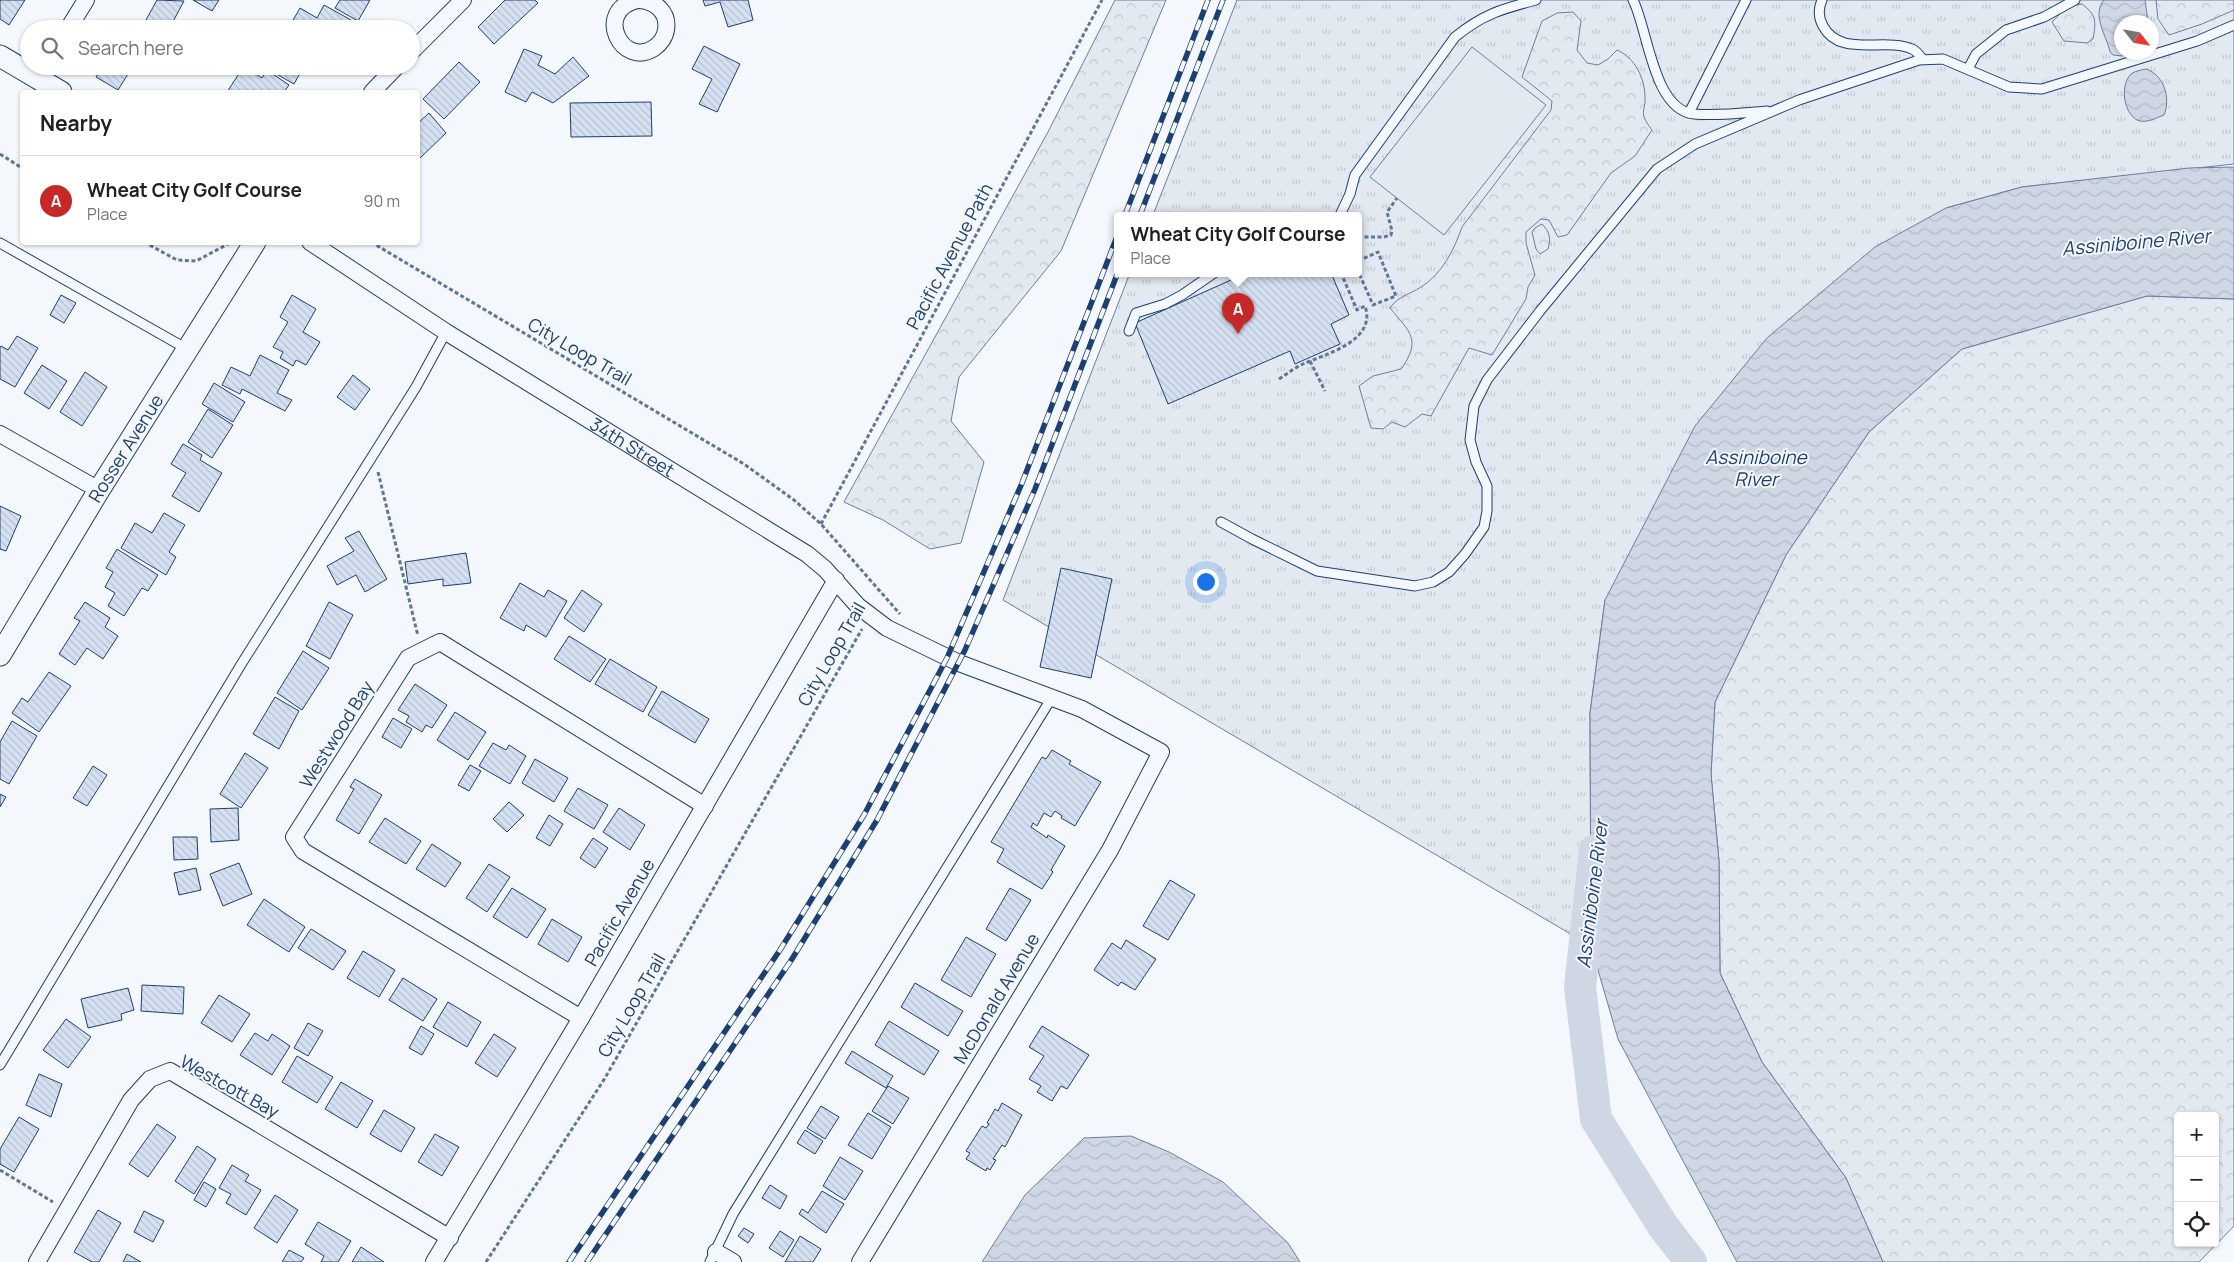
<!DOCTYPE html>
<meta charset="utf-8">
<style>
:root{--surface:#fff;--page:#f2f2f2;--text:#202124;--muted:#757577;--line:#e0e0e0;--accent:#c62828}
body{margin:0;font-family:Manrope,sans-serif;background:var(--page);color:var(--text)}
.controls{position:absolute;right:15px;bottom:15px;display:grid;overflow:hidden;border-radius:5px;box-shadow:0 1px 4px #0004}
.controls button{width:45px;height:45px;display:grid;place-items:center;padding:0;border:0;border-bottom:1px solid var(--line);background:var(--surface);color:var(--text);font:25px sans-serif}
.compass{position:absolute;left:2114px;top:15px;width:45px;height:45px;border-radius:50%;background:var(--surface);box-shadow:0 1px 4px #0004;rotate:121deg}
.you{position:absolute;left:1205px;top:581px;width:18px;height:18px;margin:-12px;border:4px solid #fff;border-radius:50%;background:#1a73e8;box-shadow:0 0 0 8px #1a73e833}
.badge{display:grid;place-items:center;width:32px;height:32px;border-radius:50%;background:var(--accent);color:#fff;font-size:16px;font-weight:700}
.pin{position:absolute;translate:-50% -41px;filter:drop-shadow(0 1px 2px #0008)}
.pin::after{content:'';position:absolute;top:26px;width:18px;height:15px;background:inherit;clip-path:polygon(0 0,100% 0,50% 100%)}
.popup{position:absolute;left:1114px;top:212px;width:248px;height:65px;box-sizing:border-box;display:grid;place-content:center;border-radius:5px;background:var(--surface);filter:drop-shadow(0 1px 4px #0005);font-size:16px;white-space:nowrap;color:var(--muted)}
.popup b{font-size:19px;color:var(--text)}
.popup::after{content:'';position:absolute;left:50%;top:100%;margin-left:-10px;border:10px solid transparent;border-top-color:var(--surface)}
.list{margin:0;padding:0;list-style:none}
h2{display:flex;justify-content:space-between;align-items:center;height:65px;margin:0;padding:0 20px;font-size:21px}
h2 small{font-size:16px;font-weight:400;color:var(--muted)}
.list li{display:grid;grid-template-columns:32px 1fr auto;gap:15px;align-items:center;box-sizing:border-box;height:90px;padding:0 20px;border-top:1px solid var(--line)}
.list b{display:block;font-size:19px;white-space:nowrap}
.list p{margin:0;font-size:16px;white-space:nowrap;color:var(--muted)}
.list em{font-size:16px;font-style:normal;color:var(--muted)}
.icon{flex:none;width:28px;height:28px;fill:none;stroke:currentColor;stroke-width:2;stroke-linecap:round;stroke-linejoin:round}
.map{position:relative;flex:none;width:2234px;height:1262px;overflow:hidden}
.search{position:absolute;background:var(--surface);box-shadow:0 1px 4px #0004;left:20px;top:20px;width:400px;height:55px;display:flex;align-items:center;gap:12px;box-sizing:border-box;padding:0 18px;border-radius:28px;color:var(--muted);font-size:19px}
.panel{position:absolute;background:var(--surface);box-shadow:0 1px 4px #0004;left:20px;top:90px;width:400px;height:155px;border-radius:5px}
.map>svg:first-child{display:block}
.grass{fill:url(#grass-tufts);stroke:#687fa3;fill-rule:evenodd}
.forest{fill:url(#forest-crowns);stroke:#687fa3;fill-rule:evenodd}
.pitch{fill:#e3e9f0;stroke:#687fa3}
.water{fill:url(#water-waves);stroke:#687fa3}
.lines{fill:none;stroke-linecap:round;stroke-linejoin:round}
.river{stroke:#cfd7e4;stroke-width:32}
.building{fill:url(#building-back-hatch);stroke:#1d3f73}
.service-casing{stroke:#1d3f73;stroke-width:11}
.minor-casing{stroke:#1d3f73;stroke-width:18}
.tertiary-casing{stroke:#1d3f73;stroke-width:23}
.path{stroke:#5e769c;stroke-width:3;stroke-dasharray:4 2.5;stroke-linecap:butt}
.service{stroke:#f4f7fb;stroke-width:9}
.minor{stroke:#f4f7fb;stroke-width:16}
.tertiary{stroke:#f4f7fb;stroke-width:21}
.rail-casing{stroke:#1d3f73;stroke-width:5.5}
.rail{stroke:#f4f7fb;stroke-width:4;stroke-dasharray:11;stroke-linecap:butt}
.labels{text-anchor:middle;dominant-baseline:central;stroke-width:4;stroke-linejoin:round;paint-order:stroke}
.street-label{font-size:18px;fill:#1d3f73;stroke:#f4f7fb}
.water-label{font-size:19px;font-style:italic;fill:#1d3f73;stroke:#f4f7fb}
</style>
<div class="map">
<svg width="2234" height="1262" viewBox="0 0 2234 1262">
<defs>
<pattern id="grass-tufts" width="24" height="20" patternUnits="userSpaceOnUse" patternTransform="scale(1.25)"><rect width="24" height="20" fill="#e3e9f0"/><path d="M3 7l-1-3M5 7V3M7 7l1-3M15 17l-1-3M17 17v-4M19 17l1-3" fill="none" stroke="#c2c9d1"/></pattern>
<pattern id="forest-crowns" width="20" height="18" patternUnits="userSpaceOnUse" patternTransform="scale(1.25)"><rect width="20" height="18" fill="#e3e9f0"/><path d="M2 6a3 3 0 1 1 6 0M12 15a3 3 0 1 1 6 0" fill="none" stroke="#c2c9d1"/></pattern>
<pattern id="water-waves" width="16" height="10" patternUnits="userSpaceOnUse" patternTransform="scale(1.25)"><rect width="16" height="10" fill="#cfd7e4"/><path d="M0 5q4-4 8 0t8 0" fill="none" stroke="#b1bac7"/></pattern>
<pattern id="building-back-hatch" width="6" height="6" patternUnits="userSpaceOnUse" patternTransform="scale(1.25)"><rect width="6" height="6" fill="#d5e0f0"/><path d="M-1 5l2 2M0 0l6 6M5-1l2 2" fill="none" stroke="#b6c1d1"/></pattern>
</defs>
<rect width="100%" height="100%" fill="#f4f7fb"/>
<path class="grass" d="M1237,0H2234V164L2022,187L1946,208L1605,600L1590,713L1591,946L1003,600L1130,273H1358V215H1153ZM2122,22H2152V52H2122Z"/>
<path class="forest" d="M1115,0H1166L1061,251L959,377L951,421L984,462L961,543L930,549L883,520L844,502L1048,132Z
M2156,0H2234V10L2202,24L2169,35L2158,19Z
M2082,4C2097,15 2096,22 2093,39L2087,43L2064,41L2052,22L2068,6Z
M1573,12L1581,21L1577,50L1587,63L1598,65L1608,59L1617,50C1635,58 1645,78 1645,98C1646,104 1642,111 1644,117C1646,122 1649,126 1652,130L1635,156L1611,173L1567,235L1558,237L1549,220L1541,219L1526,232V243L1535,275L1528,287L1526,299L1492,355L1469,348L1431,416L1422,414L1405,427L1392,422L1383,429L1371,428L1359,386L1373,376L1401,369C1422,340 1410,332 1390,308C1398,296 1409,295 1421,287C1442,274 1454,250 1462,227L1551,110L1552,101L1522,77L1542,21L1557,13Z
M1542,224C1550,232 1551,239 1548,249L1540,254L1536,249L1532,232L1535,228Z
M2147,296L2234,299V1226L2199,1262H1883L1846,1178L1762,1062L1720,973L1719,861L1711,774L1715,702L1786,555L1869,432L1962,349ZM2178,1116H2215V1243H2178Z"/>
<path class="pitch" d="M1472,47L1546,105L1444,235L1370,177Z"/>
<path class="water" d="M2104,0H2145L2148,22H2122V52L2136,53L2122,56L2113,55L2110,52C2107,36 2091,15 2104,0Z
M2146,69C2164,75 2171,98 2164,115C2156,118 2145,124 2137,120C2123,112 2120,85 2131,74C2135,71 2141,70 2146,69Z
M2234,167V299L2147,296L1962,349L1869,432L1786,555L1715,702L1711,774L1719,861L1720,973L1762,1062L1846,1178L1883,1262H1737L1618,1039L1591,946L1590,713L1605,600L1695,426L1767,338L1875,247L1946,208L2022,187L2189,168Z
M1131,1136L1169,1152L1223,1182L1288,1243L1300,1262H982L1025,1195L1084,1138Z"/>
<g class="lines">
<path class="river" d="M1595,850L1580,987L1596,1119L1663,1226L1691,1262"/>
</g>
<path class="building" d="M0,0H25L9,25L0,19Z
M157,0L184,1L169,29H141Z
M193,0H219L212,11Z
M340,0H370L358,21L335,8Z
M505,0H535L538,3L494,44L478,27Z
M703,0H748L753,20L728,27L720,2L705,6Z
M324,5L351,20L345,29H288L300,8L317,18Z
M704,46L740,64L717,112L699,104L712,79L692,69Z
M524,49L542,56L538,65L555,74L573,57L589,76L553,103L532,92L526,102L505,92Z
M459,62L480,82L444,119L423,99Z
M102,66H133L118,90L96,77Z
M244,66L262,78L267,70L289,85L284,92H227Z
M276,66H304L294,84L273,72Z
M651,102L652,136L571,137L570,103Z
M429,113L446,133L418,160V123Z
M1228,273H1331L1349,315L1331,324L1340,344L1295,364L1290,351L1168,404L1135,323L1231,280Z
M61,295L76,303L64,323L50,315Z
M292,295L316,309L303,332L320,342L306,365L296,360L293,366L280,358L283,352L273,347L288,322L280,317Z
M17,336L38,348L15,387L0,379V347L1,346L8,350Z
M260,355L289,370L277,393L292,400L285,411L242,389L240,394L222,385L231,367L250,376Z
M42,365L67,381L49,409L24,393Z
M85,372L107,387L82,426L60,412Z
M353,375L370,389L355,410L337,397Z
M214,383L245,402L233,422L202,404Z
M208,409L233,425L212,458L188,442Z
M183,444L202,455L200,460L222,473L199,512L172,496L186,473L171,464Z
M0,506L21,516L6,551L0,549Z
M164,513L185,525L169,552L176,557L166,575L121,548L135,523L152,533Z
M359,531L387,579L365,592L356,575L337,585L327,566L354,551L345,538Z
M117,549L158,575L148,591L142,588L124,616L108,606L115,593L105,587L113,572L106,568Z
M466,553L471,583L443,586V579L408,584L405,562Z
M1061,568L1112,579L1091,678L1040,667Z
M520,583L544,597L548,590L567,601L546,637L526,625L524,631L500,618Z
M582,590L602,604L584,632L564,618Z
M85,602L110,618L105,627L118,636L103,659L87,648L75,665L59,654L80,621L74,618Z
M329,602L353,615L330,659L306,646Z
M569,636L606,659L590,682L554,659Z
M303,651L329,668L302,710L277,693Z
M610,659L657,687L643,712L595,684Z
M49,672L71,686L39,732L12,713L22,698L28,702Z
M415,684L447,705L432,728L426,725L422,732L406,722L409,716L398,710Z
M662,691L709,719L695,743L648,715Z
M275,697L299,711L279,749L253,734Z
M455,712L486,732L468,760L437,740Z
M393,718L412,729L401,748L382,737Z
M12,721L37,736L9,784L0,779V742Z
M493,743L506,750L509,745L526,756L510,784L479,766Z
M1052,750L1071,761L1069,764L1101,782L1075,826L1061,818L1062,816L1055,811L1051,817L1044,813L1037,826L1033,823L1031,827L1047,838L1048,835L1065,846L1051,870L1053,872L1042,889L997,862L1004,849L991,842L1042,757L1046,759Z
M245,753L268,768L241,808L220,794Z
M535,759L568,778L554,802L522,783Z
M470,765L481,771L469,791L458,785Z
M93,766L107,775L87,806L73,798Z
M355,779L382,795L359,834L336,820L354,789L350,787Z
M578,788L608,805L594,829L564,811Z
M0,794L6,797L0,807Z
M509,802L524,815L507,832L493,819Z
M238,808L239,840L211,842L210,809Z
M619,808L645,825L630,850L603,832Z
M549,815L563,824L550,846L536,838Z
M385,818L421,841L406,864L369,842Z
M173,837H197L198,859L174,860Z
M593,838L608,848L595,868L580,858Z
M432,844L461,863L445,887L416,869Z
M239,863L252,894L223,906L210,874Z
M489,864L510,877L487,912L466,898Z
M196,868L201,890L179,895L174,873Z
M1170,880L1195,895L1168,940L1143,926Z
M512,888L546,909L527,938L493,917Z
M1010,888L1031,900L1006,941L986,929Z
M264,899L305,927L289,952L247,925Z
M552,919L582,937L568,962L538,944Z
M311,929L346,951L333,970L298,948Z
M966,937L996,954L971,997L941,980Z
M1126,940L1156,959L1135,990L1121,982L1118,986L1094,970L1112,943L1121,949Z
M363,951L395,970L379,997L347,978Z
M403,978L437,999L423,1021L389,1000Z
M915,983L963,1011L948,1036L901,1007Z
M142,985L184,987L183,1014L141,1011Z
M128,988L134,1010L121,1014L122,1020L88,1028L81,999Z
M219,995L250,1014L232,1042L201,1023Z
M448,1002L481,1022L467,1047L433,1027Z
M66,1019L91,1037L68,1068L43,1050Z
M889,1021L939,1051L924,1075L875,1045Z
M308,1023L323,1031L308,1056L294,1048Z
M421,1026L434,1034L422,1055L409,1048Z
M1042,1026L1089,1055L1067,1089L1061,1086L1052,1101L1037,1092L1041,1086L1029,1079L1044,1056L1029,1047Z
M255,1033L268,1041L272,1034L290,1046L272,1075L240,1055Z
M494,1034L516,1048L497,1077L475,1063Z
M852,1051L893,1076L886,1088L845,1063Z
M297,1056L333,1077L317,1103L282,1082Z
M39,1074L62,1084L51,1117L26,1105Z
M341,1082L373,1101L357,1128L325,1109Z
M888,1086L909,1098L893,1124L872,1111Z
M1002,1103L1022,1115L1005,1147L1002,1145L993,1159L996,1160L990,1170L987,1168L986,1171L966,1159L970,1153L966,1151L982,1126L986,1128L989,1124L987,1123L995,1109L998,1111Z
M821,1106L839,1117L825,1139L807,1128Z
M384,1110L415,1128L401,1152L370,1134Z
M868,1113L891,1127L872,1159L848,1145Z
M19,1117L39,1129L14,1172L0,1164V1149Z
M157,1124L176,1137L148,1177L129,1164Z
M805,1130L823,1141L815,1154L797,1143Z
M435,1134L459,1147L442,1176L418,1162Z
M197,1146L216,1159L194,1194L175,1181Z
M840,1157L863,1171L845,1200L823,1186Z
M232,1165L249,1175L245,1181L261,1190L246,1215L226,1203L231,1194L219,1188Z
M204,1182L216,1189L206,1207L194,1200Z
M770,1185L787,1196L780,1209L762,1198Z
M822,1191L844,1204L826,1233L799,1214L802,1209L808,1213Z
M275,1195L298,1210L277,1243L254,1228Z
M98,1210L121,1223L99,1262H92L74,1252Z
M144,1211L164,1221L153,1242L134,1232Z
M318,1222L351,1241L338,1262H321L324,1256L305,1244Z
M744,1228L754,1234L748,1243L738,1236Z
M780,1231L794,1240L783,1257L769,1248Z
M800,1236L821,1249L813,1262H785Z
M361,1247L384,1262H352Z
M289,1250L304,1258L301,1262H282Z
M127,1254L141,1262H123Z"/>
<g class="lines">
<g class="service-casing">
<path id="service" d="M1633,0C1648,29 1653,110 1694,114C1718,116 1743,113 1767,111
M1822,0C1818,9 1818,17 1823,26C1840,58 1884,37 1912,49C1917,51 1920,56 1923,60
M1968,69L1976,54L2006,30L2044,17L2075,0
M1689,113L1746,0
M1340,215L1350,194L1355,175L1455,37C1483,14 1502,9 1536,0
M0,243L187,349
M1129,331L1136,313L1165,304L1182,295L1214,273
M1221,522L1252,539L1317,571L1415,586L1433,582L1449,572L1465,554L1484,527L1487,511V486L1476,462L1470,440L1474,406L1487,380L1540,311L1657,169L1695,144L1799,100L1919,60L1943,59L2009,87L2042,89L2197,41L2234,25
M0,1065L242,663L416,387L446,332
M710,1262L733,1214L1051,699"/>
</g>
<g class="minor-casing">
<g id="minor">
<path d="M637,0C593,11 622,69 654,48C660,44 665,37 666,30C669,12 655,1 639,0"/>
<path d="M68,29L86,0"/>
<path d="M411,52L463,0"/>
<path d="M372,92L397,66"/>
<path id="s1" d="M310,242L446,332L807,554L825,569L858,606L887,628L959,663L1082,709L1161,752L1110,850L860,1262"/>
<path d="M0,434L99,490"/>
<path d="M581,1018L303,851L294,837L408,658L440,642L705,806"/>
<path d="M716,1252L733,1262"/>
<path d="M37,1262L131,1100L150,1079L170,1071L450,1238"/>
<path d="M434,1262L581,1018L836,580"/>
</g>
</g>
<g class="tertiary-casing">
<g id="tertiary">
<path d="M0,56L61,92"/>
<path id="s2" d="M0,655L99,490L255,242"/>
</g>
</g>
<path class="path" d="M0,154L22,168
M1358,237H1384L1391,235L1392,231L1387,212L1397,198
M144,242L177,260L196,261L230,243
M371,242L744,464L794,500L821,524L900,614
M1358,261L1378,252L1396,296L1373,305L1358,271
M1310,361L1325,391
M1279,379C1287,374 1294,368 1303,364C1326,354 1377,341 1365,306L1357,310L1341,273
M378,472L418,636
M821,524L1102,0
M0,1170L53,1202
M486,1262L605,1078L862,629"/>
<use href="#service" class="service"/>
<use href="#minor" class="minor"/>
<use href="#tertiary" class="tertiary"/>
<g class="rail-casing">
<path id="rail" d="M1125,215L1208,0
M1140,215L1223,0
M569,1262L780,950L864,815L947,658L1022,483L1118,234
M587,1262L792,959L877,820L965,650L1035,489L1118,272"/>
</g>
<use href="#rail" class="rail"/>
</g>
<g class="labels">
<g class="street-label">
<text transform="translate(949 256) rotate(-62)">Pacific Avenue Path</text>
<text transform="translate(580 351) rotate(30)">City Loop Trail</text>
<text stroke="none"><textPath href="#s1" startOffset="382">34th Street</textPath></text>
<text stroke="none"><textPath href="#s2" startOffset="242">Rosser Avenue</textPath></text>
<text transform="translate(831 654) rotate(-60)">City Loop Trail</text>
<text transform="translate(336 734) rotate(-58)">Westwood Bay</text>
<text transform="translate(619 912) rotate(-60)">Pacific Avenue</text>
<text transform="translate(996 998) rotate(-59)">McDonald Avenue</text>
<text transform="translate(631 1005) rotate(-60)">City Loop Trail</text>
<text transform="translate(230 1086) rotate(29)">Westcott Bay</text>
</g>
<g class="water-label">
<text transform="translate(2136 242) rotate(-5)">Assiniboine River</text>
<text x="1756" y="457">Assiniboine<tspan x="1756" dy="22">River</tspan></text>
<text transform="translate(1592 894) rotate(-83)">Assiniboine River</text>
</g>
</g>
</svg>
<div class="controls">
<button>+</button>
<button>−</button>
<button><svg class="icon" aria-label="locate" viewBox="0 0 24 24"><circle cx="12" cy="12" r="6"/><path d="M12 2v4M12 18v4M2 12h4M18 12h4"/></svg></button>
</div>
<svg class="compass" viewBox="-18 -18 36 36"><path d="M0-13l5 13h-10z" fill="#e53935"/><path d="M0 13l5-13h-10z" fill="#757577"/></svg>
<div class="you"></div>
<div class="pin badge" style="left:1238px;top:334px">A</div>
<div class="popup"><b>Wheat City Golf Course</b>Place</div>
<div class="search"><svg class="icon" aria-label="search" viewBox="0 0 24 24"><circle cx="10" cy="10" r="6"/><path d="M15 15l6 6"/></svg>Search here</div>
<section class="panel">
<h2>Nearby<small></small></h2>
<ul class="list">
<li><span class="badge">A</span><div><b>Wheat City Golf Course</b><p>Place</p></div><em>90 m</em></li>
</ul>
</section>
</div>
